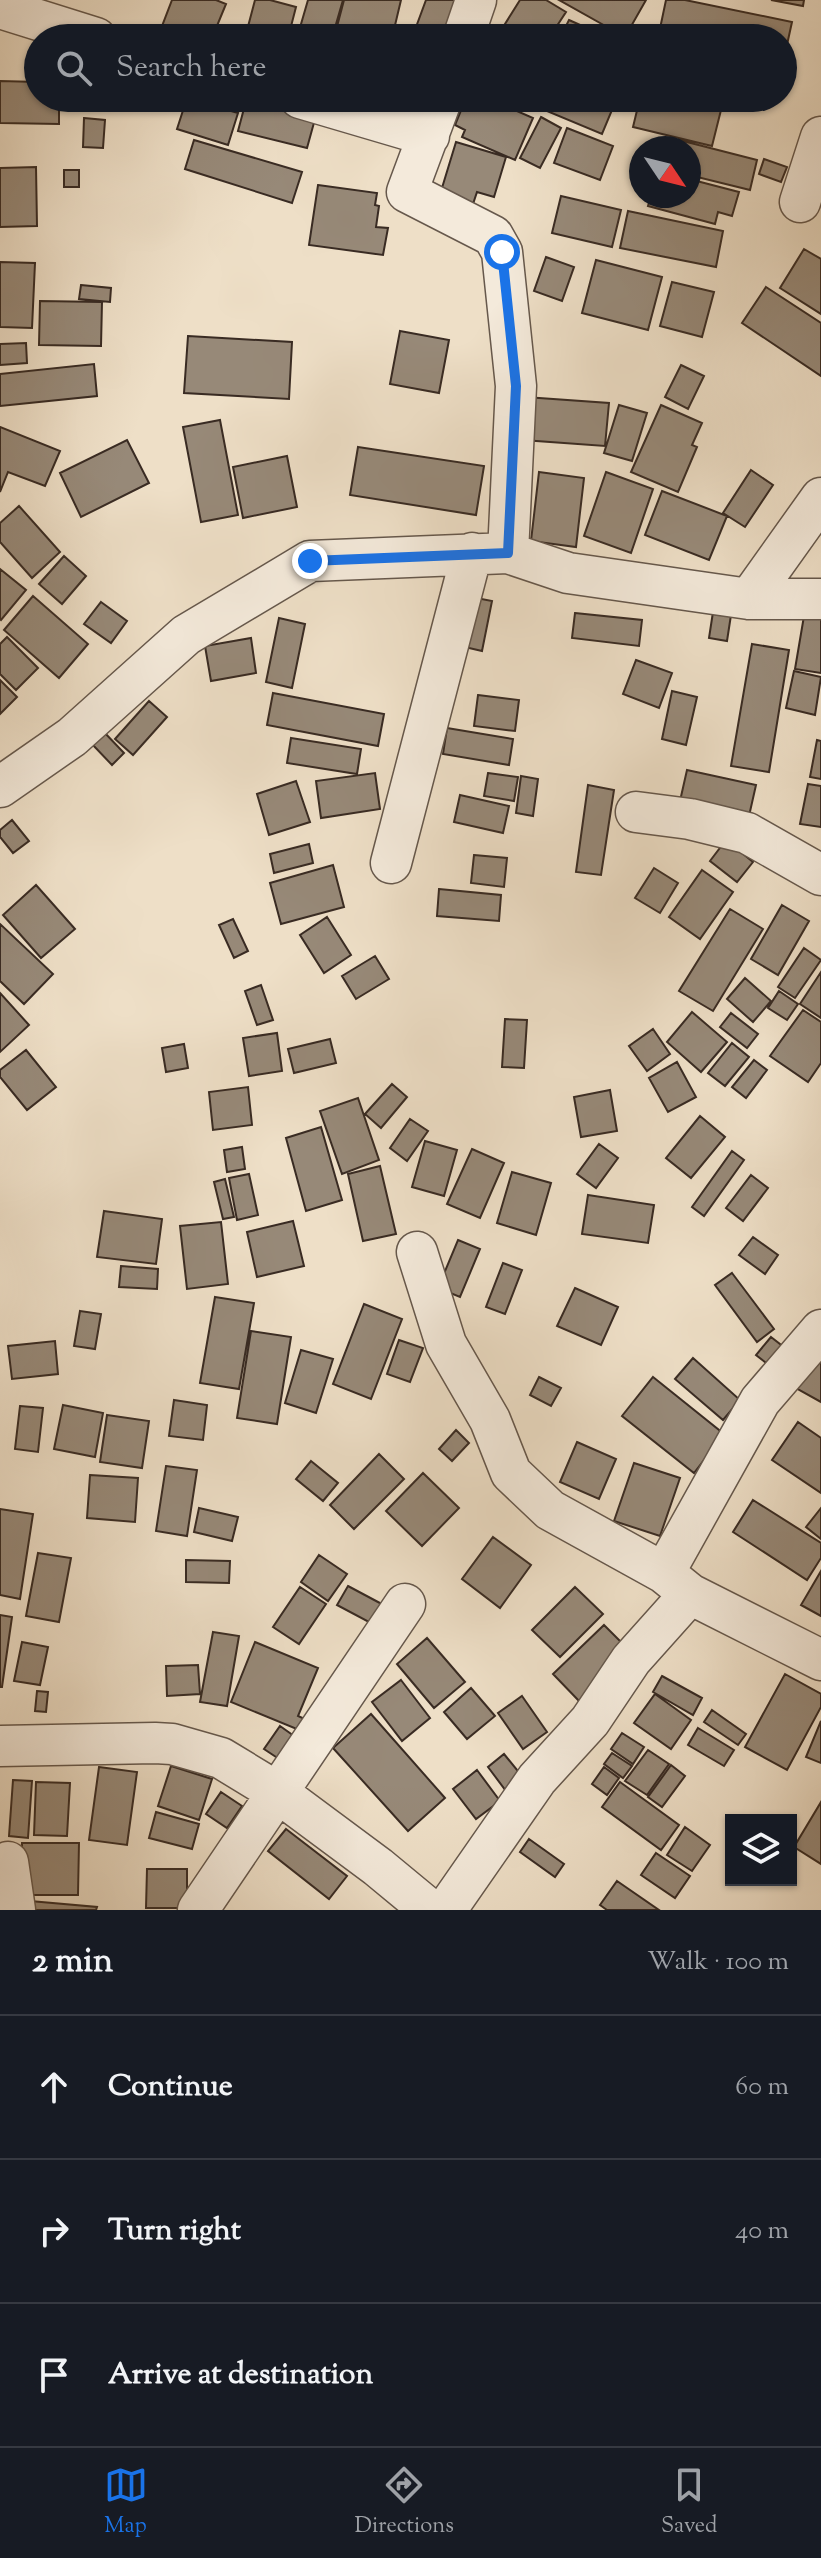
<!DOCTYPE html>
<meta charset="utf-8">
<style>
:root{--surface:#171b24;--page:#20242c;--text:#f1f3f6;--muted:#9ea1a6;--line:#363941;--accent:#1a73e8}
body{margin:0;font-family:"Sorts Mill Goudy",serif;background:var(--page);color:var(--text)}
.controls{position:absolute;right:24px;bottom:24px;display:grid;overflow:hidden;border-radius:0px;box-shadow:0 2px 6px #0004}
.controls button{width:72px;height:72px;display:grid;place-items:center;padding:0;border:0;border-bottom:2px solid var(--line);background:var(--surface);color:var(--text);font:40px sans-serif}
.compass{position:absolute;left:629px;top:136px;width:72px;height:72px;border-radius:50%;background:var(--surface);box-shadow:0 2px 6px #0004;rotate:125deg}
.stop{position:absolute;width:24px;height:24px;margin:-18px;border:6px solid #1a73e8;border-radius:50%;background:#fff}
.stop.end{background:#1a73e8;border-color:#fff;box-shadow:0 2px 8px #0008}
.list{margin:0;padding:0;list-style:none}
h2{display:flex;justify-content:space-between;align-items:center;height:104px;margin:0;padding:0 32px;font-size:34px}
h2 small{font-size:26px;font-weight:400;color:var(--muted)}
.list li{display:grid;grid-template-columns:52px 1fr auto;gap:24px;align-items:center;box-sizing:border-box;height:144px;padding:0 32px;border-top:2px solid var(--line)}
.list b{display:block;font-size:30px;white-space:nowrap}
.list em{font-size:26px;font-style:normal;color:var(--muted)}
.icon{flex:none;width:44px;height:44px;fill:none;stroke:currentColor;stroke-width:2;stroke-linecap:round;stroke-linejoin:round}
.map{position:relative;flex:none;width:821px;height:1910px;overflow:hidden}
.search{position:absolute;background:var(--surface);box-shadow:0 2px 6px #0004;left:24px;right:24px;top:24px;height:88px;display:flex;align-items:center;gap:20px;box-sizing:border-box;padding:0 28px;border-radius:44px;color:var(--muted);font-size:30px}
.sheet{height:536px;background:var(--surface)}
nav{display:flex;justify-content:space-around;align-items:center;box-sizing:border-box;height:112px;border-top:2px solid var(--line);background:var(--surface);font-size:22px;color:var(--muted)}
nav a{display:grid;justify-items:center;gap:4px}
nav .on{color:var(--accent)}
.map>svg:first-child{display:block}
.building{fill:#978978;stroke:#392b23;stroke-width:2}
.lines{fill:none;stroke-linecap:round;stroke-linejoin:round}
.minor-casing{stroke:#66584c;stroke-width:43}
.minor{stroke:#f4eadb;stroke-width:40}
.route{stroke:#1a73e8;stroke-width:10}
</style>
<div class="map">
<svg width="821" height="1910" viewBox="0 0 821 1910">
<rect width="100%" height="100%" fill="#eedfc7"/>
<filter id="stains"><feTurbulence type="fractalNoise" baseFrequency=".0025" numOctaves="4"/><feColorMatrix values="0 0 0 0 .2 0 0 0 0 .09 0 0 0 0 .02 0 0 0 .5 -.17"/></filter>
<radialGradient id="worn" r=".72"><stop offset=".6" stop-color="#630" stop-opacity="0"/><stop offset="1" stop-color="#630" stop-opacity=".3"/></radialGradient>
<path class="building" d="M172,0H216L226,4L212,38H170L159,34Z
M255,0H270L296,7L288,38H245Z
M308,0H343L332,38L299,31Z
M344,0H401L392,38H334Z
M426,0H456L442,38H412Z
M520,0H546L566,12L549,38H527L505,24Z
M559,0H646L625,37Z
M666,0H685L792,22L783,63V38H658Z
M771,0H804L803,6Z
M569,20L609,38H560Z
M0,81L38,82V98H59V124L0,123Z
M187,98L238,113L228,145L177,129Z
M466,98H487L533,118L515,160L462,137L465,130L455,125Z
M532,98H617L602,134L530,104Z
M640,98H724L712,146L633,127Z
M246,101L315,119L307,148L238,131Z
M541,117L561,128L540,168L520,158Z
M84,118L105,120L103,148L83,147Z
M567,128L613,146L600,180L554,163Z
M194,140L302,172L292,203L185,169Z
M679,140L757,160L750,190L689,175V148H677Z
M456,142L506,157L494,197L477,192L471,210L438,201Z
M764,159L787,167L781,182L759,174Z
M36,167L37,226L0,227V168Z
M64,170H79V187H64Z
M689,179L739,192L732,216L718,212L715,224L648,206L651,196H689Z
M318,185L377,193L375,205L379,206L376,227L388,228L383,255L309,245Z
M561,196L621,210L612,247L552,233Z
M628,211L723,231L716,267L620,248Z
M804,249L821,259V314L780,288Z
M546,257L574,267L562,301L534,291Z
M596,260L662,277L648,330L582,313Z
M0,262L35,263L32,328L0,327Z
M672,282L714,292L702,337L660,326Z
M81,285L111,288L110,302L79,299Z
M766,287L821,323V376L742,323Z
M40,301L102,302L101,346L39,345Z
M400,331L449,340L439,393L390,384Z
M188,336L292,342L289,399L184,393Z
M26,343L27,363L0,365V344Z
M94,364L97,396L0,406V374Z
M681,365L704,376L688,409L665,397Z
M525,397L609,403L605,446L523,440Z
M619,405L647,413L632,461L604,453Z
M661,405L702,423L692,445L697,447L678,492L631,472Z
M220,420L238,515L201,522L183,427Z
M0,427L60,451L45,486L8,472L0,492Z
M127,440L149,483L81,517L60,473Z
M358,447L484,466L476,515L350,495Z
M287,456L297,507L243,518L233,467Z
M751,470L773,485L745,527L723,513Z
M539,472L584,478L576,547L531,541Z
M606,472L653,489L631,553L584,536Z
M662,491L727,516L709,560L645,535Z
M19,506L60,552L32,578L0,542V523Z
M64,556L86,576L62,604L39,584Z
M0,569L26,590L1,620L0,619Z
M33,596L88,644L59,678L4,630Z
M466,596L492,601L482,651L456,645Z
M101,602L127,621L111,643L84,624Z
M713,612L731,615L727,641L709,638Z
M575,613L642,620L639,646L572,638Z
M804,616L821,619V673L795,669Z
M279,618L305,624L292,688L266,682Z
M7,637L38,668L16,690L0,674V644Z
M251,638L256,673L211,681L205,646Z
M752,644L789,650L769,772L731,766Z
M636,660L672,673L659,708L623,694Z
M794,671L821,677L815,715L786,708Z
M0,680L17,697L0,714Z
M672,691L697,697L686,745L662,739Z
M273,693L384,714L378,746L267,725Z
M478,695L519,700L515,731L474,726Z
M149,701L167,717L133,755L115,739Z
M447,728L513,739L509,765L443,754Z
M103,731L124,753L112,765L91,743Z
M291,738L361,749L357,774L287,763Z
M817,740L821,741V779L810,777Z
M687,770L756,785L749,816L680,801Z
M375,773L380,809L321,818L316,781Z
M488,773L518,777L514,801L484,796Z
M521,776L538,779L533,816L516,813Z
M296,781L310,822L269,835L257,794Z
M808,784L821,786V827L800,824Z
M588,785L614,790L601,875L576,872Z
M460,795L509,806L503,833L454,822Z
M12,820L29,841L13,853L0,837V830Z
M726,840L753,862L737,882L710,861Z
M309,844L313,863L274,873L270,854Z
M474,855L507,858L504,887L471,883Z
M333,865L344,907L281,924L270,883Z
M654,868L678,883L660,913L635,898Z
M702,870L733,892L700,939L669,917Z
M36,885L75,929L41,958L3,915Z
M439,889L501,895L499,921L437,916Z
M782,905L809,921L778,975L751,959Z
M730,909L763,929L713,1011L679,991Z
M327,917L351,955L324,973L300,935Z
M233,919L248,951L234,958L219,925Z
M0,924L53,974L24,1004L0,981Z
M804,948L821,960L795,998L778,987Z
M375,956L389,979L356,999L342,976Z
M821,972V1018L800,1004Z
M745,978L771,1001L753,1022L727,999Z
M261,985L273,1020L257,1025L245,991Z
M779,991L798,1004L787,1020L768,1008Z
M0,993L29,1025L0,1052Z
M803,1010L821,1022V1063L808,1082L770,1056Z
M692,1012L727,1042L701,1072L667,1042Z
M731,1013L758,1034L747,1048L720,1027Z
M505,1019L527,1020L524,1068L502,1067Z
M653,1029L670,1054L647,1071L629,1046Z
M277,1033L282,1071L249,1076L243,1038Z
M330,1039L336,1063L294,1073L288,1049Z
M732,1043L749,1057L725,1086L708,1073Z
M184,1044L188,1068L166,1072L162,1048Z
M26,1050L56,1087L27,1110L0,1077V1070Z
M754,1060L767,1070L746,1098L732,1087Z
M677,1062L696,1097L668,1112L649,1078Z
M392,1084L407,1097L381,1128L365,1114Z
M248,1087L252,1125L213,1130L209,1092Z
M610,1090L617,1131L581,1137L574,1097Z
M358,1098L379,1160L342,1174L320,1111Z
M700,1116L725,1137L691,1178L666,1158Z
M410,1119L428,1131L407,1161L390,1148Z
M321,1127L342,1200L306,1211L286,1138Z
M425,1141L457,1150L444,1196L412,1187Z
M599,1144L618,1158L596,1188L577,1174Z
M242,1147L245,1169L227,1172L224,1150Z
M472,1149L504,1163L480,1218L447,1204Z
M732,1151L744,1160L704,1216L692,1207Z
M380,1166L396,1234L363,1241L348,1174Z
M512,1172L551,1183L536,1235L497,1223Z
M249,1174L258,1215L237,1220L229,1178Z
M751,1175L768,1188L743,1221L726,1208Z
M225,1179L234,1217L223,1219L214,1182Z
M588,1195L654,1205L648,1243L582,1234Z
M104,1211L162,1219L156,1264L97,1257Z
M293,1221L304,1266L257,1277L247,1232Z
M221,1222L228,1284L187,1289L180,1226Z
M753,1237L778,1255L765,1274L739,1255Z
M458,1240L480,1249L460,1297L438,1288Z
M503,1263L522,1270L505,1314L486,1307Z
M121,1266L158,1269L157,1289L119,1287Z
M732,1273L774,1329L757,1342L715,1285Z
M575,1288L618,1307L601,1345L557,1326Z
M215,1297L254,1303L239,1389L200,1383Z
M364,1304L402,1319L371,1399L333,1384Z
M80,1311L101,1314L95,1349L74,1346Z
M251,1331L291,1337L277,1424L237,1418Z
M771,1337L785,1348L770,1366L756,1355Z
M399,1340L423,1348L410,1382L387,1374Z
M55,1341L58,1374L12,1379L8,1346Z
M821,1343V1402L796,1388Z
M301,1350L333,1359L316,1413L285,1403Z
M693,1358L740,1400L723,1420L675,1379Z
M539,1377L561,1388L551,1406L530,1395Z
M653,1377L724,1434L694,1473L622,1416Z
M174,1400L207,1405L203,1440L169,1436Z
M63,1405L103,1413L95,1457L54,1449Z
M20,1406L43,1408L38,1452L15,1449Z
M107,1415L149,1421L142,1468L100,1462Z
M798,1422L821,1438V1493L772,1460Z
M456,1430L469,1443L452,1461L439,1449Z
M577,1442L616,1459L599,1499L560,1482Z
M379,1454L404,1479L354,1529L330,1505Z
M311,1461L338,1483L323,1501L296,1479Z
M634,1463L680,1478L660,1536L614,1521Z
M166,1466L197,1470L187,1536L156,1531Z
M423,1473L459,1508L422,1546L386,1511Z
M90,1475L138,1478L135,1522L87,1518Z
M753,1500L821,1543V1558L807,1580L733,1532Z
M199,1508L238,1517L232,1541L194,1532Z
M821,1508V1539L806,1527Z
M0,1509L33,1514L20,1599L0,1595Z
M493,1537L531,1565L500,1608L462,1579Z
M38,1553L71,1558L59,1622L26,1616Z
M319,1555L347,1574L328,1601L301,1582Z
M186,1560L230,1561L229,1583L186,1582Z
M821,1571V1616L801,1605Z
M348,1586L393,1610L382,1629L337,1605Z
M300,1587L326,1604L299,1644L273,1627Z
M575,1587L603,1614L560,1657L532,1630Z
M0,1615L12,1617L2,1687H0Z
M604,1625L631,1652L580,1702L553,1674Z
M213,1632L239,1636L227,1706L200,1702Z
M427,1638L465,1682L434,1708L397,1664Z
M22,1642L48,1647L40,1685L14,1681Z
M255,1642L318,1668L298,1716L309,1721L304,1732L231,1702Z
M198,1665L200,1694L167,1696L166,1666Z
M785,1674L821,1694V1707L787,1770L745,1747Z
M662,1676L702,1698L693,1715L653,1692Z
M401,1680L430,1718L402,1741L372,1702Z
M471,1688L495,1716L467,1739L444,1712Z
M37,1691L48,1692L46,1712L35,1711Z
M655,1694L691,1720L671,1749L634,1723Z
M522,1696L547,1732L523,1749L498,1713Z
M712,1710L746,1734L738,1745L704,1722Z
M371,1714L445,1798L408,1831L333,1748Z
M821,1721V1763L806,1757Z
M280,1726L301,1741L285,1763L264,1749Z
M698,1728L734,1750L724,1766L688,1745Z
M622,1733L644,1747L633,1764L611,1749Z
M648,1750L669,1764L647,1795L625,1781Z
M612,1753L632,1766L623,1778L604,1764Z
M504,1754L526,1781L509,1795L488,1767Z
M671,1765L685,1776L662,1807L648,1797Z
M171,1766L212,1779L199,1820L158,1806Z
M99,1767L137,1772L127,1845L89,1840Z
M604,1767L619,1778L607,1795L592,1784Z
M477,1770L500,1801L476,1819L453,1789Z
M13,1780L32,1781L28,1838L9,1836Z
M36,1782L70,1783L67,1836L34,1835Z
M620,1782L679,1825L661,1850L602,1807Z
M221,1792L242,1806L227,1828L206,1814Z
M821,1802V1864L794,1847Z
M156,1812L199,1824L192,1849L149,1838Z
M685,1827L710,1845L692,1871L667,1855Z
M286,1829L347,1876L329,1899L268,1851Z
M529,1839L564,1864L555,1877L520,1852Z
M22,1843H79L78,1895H22Z
M656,1853L690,1876L675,1898L641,1875Z
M147,1869H187V1908H146Z
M617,1881L659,1910H607L600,1905Z
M30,1901L97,1907L96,1910H29Z"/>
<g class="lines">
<g class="minor-casing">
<path id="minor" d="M0,8L96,38
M463,38L476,0
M300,98L429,136
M442,98L407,192L493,236L502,252L516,386L508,553
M800,202L821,137
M749,599L821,498
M0,787L72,737L186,635L310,561L508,553L568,573L749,599H821
M636,812L690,819L747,833L821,875
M391,863L472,553
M417,1252L446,1344L490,1420L511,1473L550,1510L664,1573L690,1594L821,1660
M664,1573L760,1401L821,1330
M0,1746L155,1743L172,1744L221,1758L277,1792L378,1867L430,1910
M8,1862L15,1910
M198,1910L405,1604
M446,1910L537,1779L590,1721L631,1660L690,1594"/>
</g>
<use href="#minor" class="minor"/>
</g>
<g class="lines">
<path class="route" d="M310,561L508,553L516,386L502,252"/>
</g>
<rect width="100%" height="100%" filter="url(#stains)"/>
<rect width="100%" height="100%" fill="url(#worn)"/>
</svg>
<div class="controls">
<button><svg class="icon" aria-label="layers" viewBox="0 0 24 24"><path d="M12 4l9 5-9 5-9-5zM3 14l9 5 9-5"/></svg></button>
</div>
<svg class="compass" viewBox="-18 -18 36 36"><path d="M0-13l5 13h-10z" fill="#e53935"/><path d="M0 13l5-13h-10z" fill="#9ea1a6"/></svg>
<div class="stop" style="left:502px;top:252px"></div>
<div class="stop end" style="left:310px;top:561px"></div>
<div class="search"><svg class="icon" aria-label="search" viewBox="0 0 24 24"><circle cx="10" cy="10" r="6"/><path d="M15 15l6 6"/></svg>Search here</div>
</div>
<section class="sheet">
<h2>2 min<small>Walk · 100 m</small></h2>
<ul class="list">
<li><svg class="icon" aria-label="ahead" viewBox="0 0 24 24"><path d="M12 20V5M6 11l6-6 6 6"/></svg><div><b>Continue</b></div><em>60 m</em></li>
<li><svg class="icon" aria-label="right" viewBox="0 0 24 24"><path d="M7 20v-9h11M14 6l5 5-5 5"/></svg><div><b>Turn right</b></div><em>40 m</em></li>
<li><svg class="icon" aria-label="arrive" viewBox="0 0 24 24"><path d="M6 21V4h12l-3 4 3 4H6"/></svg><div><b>Arrive at destination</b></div></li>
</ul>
</section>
<nav>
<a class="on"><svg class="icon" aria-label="map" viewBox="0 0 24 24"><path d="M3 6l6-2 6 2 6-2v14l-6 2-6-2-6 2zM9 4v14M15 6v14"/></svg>Map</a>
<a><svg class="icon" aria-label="directions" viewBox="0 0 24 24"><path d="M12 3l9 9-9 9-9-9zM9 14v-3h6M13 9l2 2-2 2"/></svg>Directions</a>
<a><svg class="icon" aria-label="saved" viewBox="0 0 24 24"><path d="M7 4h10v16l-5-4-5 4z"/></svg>Saved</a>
</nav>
